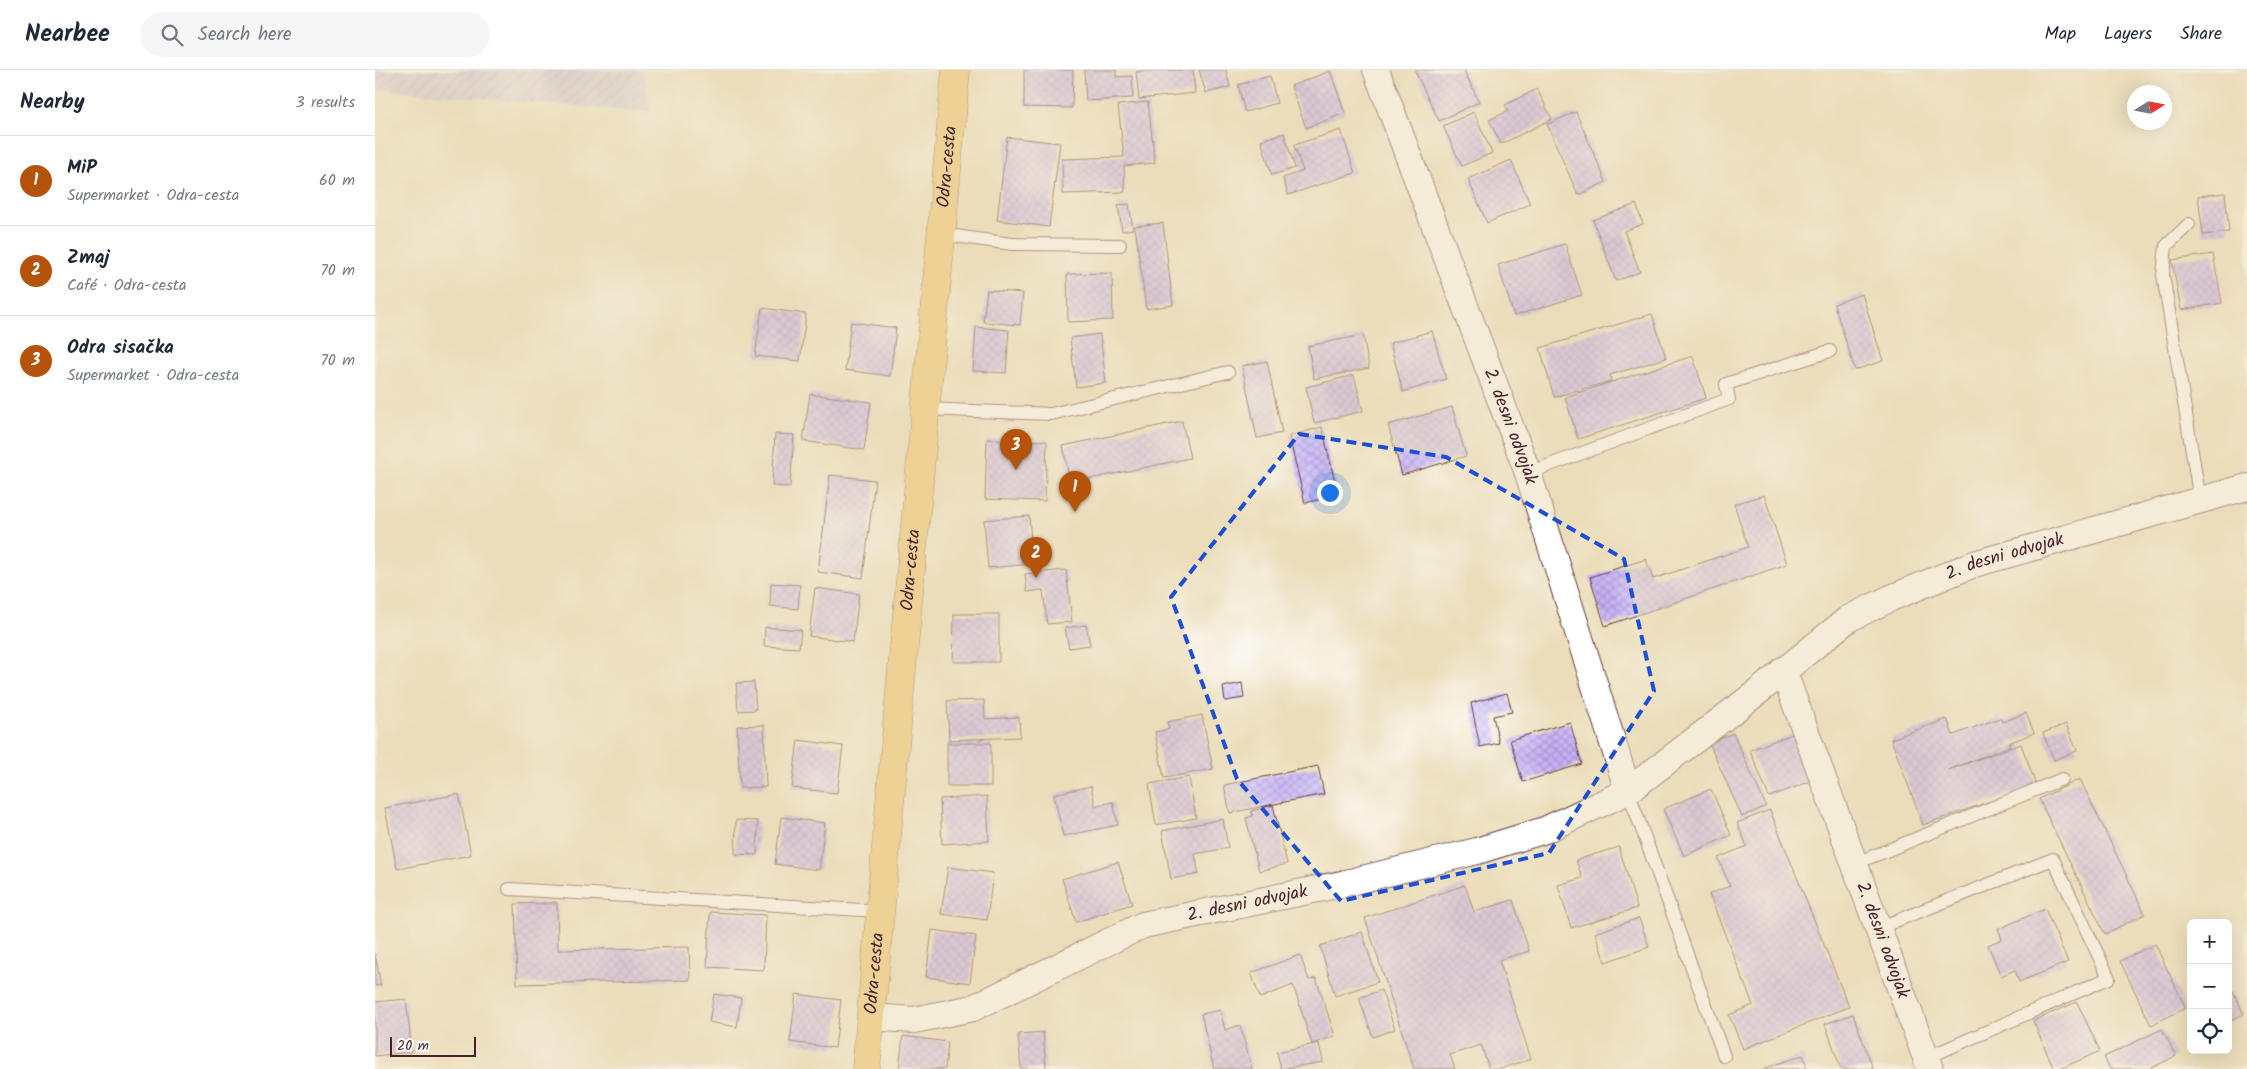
<!DOCTYPE html>
<meta charset="utf-8">
<style>
:root{--surface:#fff;--page:#f6f6f7;--text:#1f2937;--muted:#747a83;--line:#e0e1e3;--accent:#b45309}
body{margin:0;font-family:Kalam,sans-serif;background:var(--page);color:var(--text)}
.controls{position:absolute;right:15px;bottom:15px;display:grid;overflow:hidden;border-radius:8px;box-shadow:0 5px 20px #0002}
.controls button{width:45px;height:45px;display:grid;place-items:center;padding:0;border:0;border-bottom:1px solid var(--line);background:var(--surface);color:var(--text);font:25px sans-serif}
.compass{position:absolute;left:1752px;top:15px;width:45px;height:45px;border-radius:50%;background:var(--surface);box-shadow:0 5px 20px #0002;rotate:79deg}
.scale{position:absolute;left:15px;bottom:12px;width:86px;box-sizing:border-box;padding-left:5px;border:2px solid #4a1f2b;border-top:0;font-size:14px;line-height:18px;white-space:nowrap;color:#4a1f2b;-webkit-text-stroke:4px #fff;paint-order:stroke}
.you{position:absolute;left:954px;top:422px;width:18px;height:18px;margin:-12px;border:4px solid #fff;border-radius:50%;background:#1a73e8;box-shadow:0 0 0 8px #1a73e833}
.badge{display:grid;place-items:center;width:32px;height:32px;border-radius:50%;background:var(--accent);color:#fff;font-size:16px;font-weight:700}
.pin{position:absolute;translate:-50% -41px;filter:drop-shadow(0 1px 2px #0008)}
.pin::after{content:'';position:absolute;top:26px;width:18px;height:15px;background:inherit;clip-path:polygon(0 0,100% 0,50% 100%)}
.list{margin:0;padding:0;list-style:none}
h2{display:flex;justify-content:space-between;align-items:center;height:65px;margin:0;padding:0 20px;font-size:21px}
h2 small{font-size:16px;font-weight:400;color:var(--muted)}
.list li{display:grid;grid-template-columns:32px 1fr auto;gap:15px;align-items:center;box-sizing:border-box;height:90px;padding:0 20px;border-top:1px solid var(--line)}
.list b{display:block;font-size:19px;white-space:nowrap}
.list p{margin:0;font-size:16px;white-space:nowrap;color:var(--muted)}
.list em{font-size:16px;font-style:normal;color:var(--muted)}
.icon{flex:none;width:28px;height:28px;fill:none;stroke:currentColor;stroke-width:2;stroke-linecap:round;stroke-linejoin:round}
.map{position:relative;flex:none;width:1872px;height:999px;overflow:hidden}
header{display:flex;align-items:center;gap:30px;box-sizing:border-box;height:70px;padding:0 25px;background:var(--surface);border-bottom:1px solid var(--line)}
header strong{font-size:24px}
nav{display:flex;gap:28px;margin-inline-start:auto;font-size:18px}
.search{width:350px;height:45px;background:var(--page);display:flex;align-items:center;gap:12px;box-sizing:border-box;padding:0 18px;border-radius:28px;color:var(--muted);font-size:19px}
main{display:flex}
aside{flex:1;background:var(--surface)}
.map>svg:first-child{display:block}
.industrial{fill:url(#industrial-furrows)}
.building{fill:url(#building-cross-hatch)}
.lines{fill:none;stroke-linecap:round;stroke-linejoin:round}
.lane-casing{stroke:#623c40;stroke-width:14}
.street-casing{stroke:#623c40;stroke-width:28}
.primary-casing{stroke:#623c40;stroke-width:29}
.lane{stroke:#fff;stroke-width:12}
.street{stroke:#fff;stroke-width:26}
.primary{stroke:#f0c469;stroke-width:28}
.marked{fill:none;stroke:#1d4ed8;stroke-width:4;stroke-dasharray:10 6;stroke-linejoin:round}
.labels{text-anchor:middle;dominant-baseline:central;stroke-width:4.5;stroke-linejoin:round;paint-order:stroke}
.street-label{font-size:18px;fill:#4a1f2b;stroke:#fff}
</style>
<header>
<strong>Nearbee</strong>
<div class="search"><svg class="icon" aria-label="search" viewBox="0 0 24 24"><circle cx="10" cy="10" r="6"/><path d="M15 15l6 6"/></svg>Search here</div>
<nav><a>Map</a><a>Layers</a><a>Share</a></nav>
</header>
<main>
<aside>
<h2>Nearby<small>3 results</small></h2>
<ul class="list">
<li><span class="badge">1</span><div><b>MiP</b><p>Supermarket · Odra-cesta</p></div><em>60 m</em></li>
<li><span class="badge">2</span><div><b>Zmaj</b><p>Café · Odra-cesta</p></div><em>70 m</em></li>
<li><span class="badge">3</span><div><b>Odra sisačka</b><p>Supermarket · Odra-cesta</p></div><em>70 m</em></li>
</ul>
</aside>
<div class="map">
<svg width="1872" height="999" viewBox="0 0 1872 999">
<defs>
<pattern id="industrial-furrows" width="10" height="10" patternUnits="userSpaceOnUse" patternTransform="scale(1.25)"><rect width="10" height="10" fill="#c9bfd7"/><path d="M-1 1l2-2M0 10L10 0M9 11l2-2" fill="none" stroke="#aea4b9"/></pattern>
<pattern id="building-cross-hatch" width="8" height="8" patternUnits="userSpaceOnUse" patternTransform="scale(1.25)"><rect width="8" height="8" fill="#c5b1f5"/><path d="M0 0l8 8M0 8l8-8" fill="none" stroke="#a28fc7"/></pattern>
</defs>
<rect width="100%" height="100%" fill="#fff"/>
<filter id="ink" filterUnits="userSpaceOnUse"><feTurbulence type="fractalNoise" baseFrequency=".02" numOctaves="2"/><feDisplacementMap in="SourceGraphic" scale="10" xChannelSelector="R" yChannelSelector="G"/><feConvolveMatrix kernelMatrix="1 2 1 2 8 2 1 2 1" color-interpolation-filters="sRGB"/></filter>
<filter id="wash" filterUnits="userSpaceOnUse"><feTurbulence type="fractalNoise" baseFrequency=".0096" numOctaves="4" result="noise"/><feDisplacementMap in="SourceGraphic" scale="20" xChannelSelector="R" yChannelSelector="G"/><feGaussianBlur stdDeviation="1.12" result="paint"/><feColorMatrix in="noise" values="0 0 0 0 0 0 0 0 0 0 0 0 0 0 0 0 0 1.4 0 .05"/><feComposite in="paint" operator="in"/></filter>
<g filter="url(#wash)">
<rect width="100%" height="100%" fill="#ebddb9"/>
<path class="industrial" d="M0,0H267L277,43L0,19Z"/>
<g id="blocks">
<path class="building" d="M649,0H698L697,38L649,37Z
M709,0H741V7L757,6L758,28L711,31Z
M779,0H818L820,23L764,29L761,2Z
M824,0H851L855,17L831,23Z
M1041,0H1089L1104,32L1064,51L1040,1Z
M955,1L970,43L931,58L916,16Z
M895,6L902,33L870,42L863,15Z
M1162,19L1177,49L1126,74L1114,50L1133,41L1130,35Z
M773,32L780,93L749,96L750,122L688,124L687,89L749,87L743,35Z
M1099,42L1117,83L1087,96L1068,56Z
M1201,42L1231,112L1203,125L1172,54Z
M966,60L980,103L913,125L908,108L928,101L919,75Z
M909,63L920,98L897,105L886,70Z
M632,67L685,73L674,157L622,150Z
M1136,90L1155,134L1112,153L1093,109Z
M1850,123L1854,162L1828,165L1823,126Z
M754,134L758,159L747,161L743,135Z
M1261,134L1268,154L1249,161L1265,202L1241,211L1218,150Z
M788,153L798,235L771,239L760,156Z
M1190,174L1207,225L1139,246L1123,195Z
M1838,184L1847,233L1806,240L1797,190Z
M737,203L738,250L693,252L692,204Z
M612,220L648,223L645,255L608,252Z
M1487,224L1508,291L1480,300L1459,234Z
M387,238L431,244L425,291L380,286Z
M1277,244L1291,288L1235,305L1236,311L1179,327L1165,278Z
M476,252L521,258L515,306L470,300Z
M601,257L634,260L631,303L598,301Z
M1057,261L1071,309L1028,322L1015,273Z
M725,264L731,313L701,317L695,268Z
M988,265L994,298L939,309L933,276Z
M1318,286L1331,328L1203,369L1190,327Z
M892,291L907,363L882,368L867,296Z
M979,305L988,341L939,353L931,317Z
M435,324L496,332L489,380L428,371Z
M1077,337L1091,386L1027,405L1013,355Z
M807,351L815,388L695,413L688,376Z
M947,357L963,425L930,433L914,366Z
M400,364L419,365L415,417L397,416Z
M612,369L672,371L670,431L610,429Z
M455,405L500,410L488,508L443,502Z
M1389,425L1412,494L1230,556L1215,507L1271,489L1278,509L1373,477L1359,434Z
M654,446L658,494L613,498L609,450Z
M691,500L697,552L672,554L668,520L652,522L650,504Z
M396,513L425,515L423,539L395,536Z
M440,518L484,524L478,572L434,566Z
M579,544H624V592H578Z
M711,555L715,575L694,578L690,558Z
M390,557L426,560L424,578L389,576Z
M379,612L381,640L363,641L361,613Z
M867,613L869,628L850,631L848,617Z
M1132,623L1137,642L1118,646L1124,673L1105,677L1096,633Z
M609,630L610,649L644,647L645,667L574,670L572,631Z
M1651,643L1659,663L1634,673L1635,676L1573,700L1646,674L1661,715L1548,755L1516,669L1572,649L1578,665L1625,648L1627,652Z
M827,645L838,699L789,708L780,662L794,659L792,652Z
M1195,652L1207,694L1148,712L1135,670Z
M1691,654L1702,681L1679,690L1668,663Z
M389,655L391,717L365,718L362,656Z
M1358,663L1391,736L1367,747L1334,673Z
M1420,663L1439,710L1394,727L1375,680Z
M423,670L468,676L462,723L417,718Z
M572,673H616V716H572Z
M943,696L949,724L855,743L849,715Z
M814,707L821,748L781,755L774,714Z
M1705,709L1770,844L1730,864L1664,729Z
M716,716L720,736L738,732L743,755L688,766L679,724Z
M1336,719L1356,765L1309,786L1288,739Z
M84,724L96,785L22,799L10,738Z
M612,726L614,771L567,774L565,729Z
M898,735L912,794L884,801L871,748L878,746L876,741Z
M1395,740L1474,937L1368,979L1354,945L1378,935L1334,824L1355,816L1343,788L1372,776L1362,753Z
M406,747L450,753L444,800L400,794Z
M848,749L853,778L820,784L824,804L796,809L787,761Z
M361,750L383,751L382,785L360,784Z
M1244,777L1262,838L1196,858L1183,815L1207,808L1201,790Z
M743,792L757,834L701,852L687,809Z
M573,797L618,803L612,850L566,844Z
M1090,815L1099,842L1138,830L1154,881L1124,890L1156,989L1125,999H1114L1106,975L1075,985L1080,999H1039L990,848Z
M182,833L183,880L314,877L315,910L142,914L140,834Z
M1670,839L1693,892L1644,912L1640,900L1626,906L1613,875L1627,869L1623,859Z
M335,842L391,845L389,900L332,897Z
M1264,848L1274,877L1230,892L1220,863Z
M557,860L601,866L595,913L551,907Z
M987,862L1003,912L960,926L945,876Z
M1780,874L1811,938L1776,955L1745,891Z
M0,884L6,915L0,916Z
M925,885L934,910L941,908L960,966L937,974L918,915L885,928L876,903Z
M1006,920L1020,959L998,967L984,928Z
M1858,921L1869,944L1853,952V924Z
M339,924L366,928L362,957L334,952Z
M421,924L466,930L460,978L415,972Z
M31,929L37,982L0,986V932Z
M1702,932L1725,981L1685,999H1679L1658,951Z
M845,940L850,960L865,955L877,999H839L826,944Z
M1478,944L1498,999H1466L1450,954Z
M1787,959L1801,986L1774,999H1735L1729,987Z
M668,962L671,999H646L643,964Z
M528,966L573,972L570,999H524Z
M944,973L948,992L906,999L902,982Z
M1428,985L1432,999H1388Z"/>
</g>
</g>
<g filter="url(#ink)">
<use href="#blocks" fill-opacity="0" stroke="#623c40" stroke-width="1"/>
<g class="lines">
<g class="lane-casing">
<path id="lane" d="M1814,154L1791,176L1788,205L1825,430
M566,164L637,174L745,175
M550,339L676,344L853,302
M1153,403L1354,329L1351,314L1455,281
M1253,721L1349,986
M1479,794L1687,709
M134,819L504,841
M1503,858L1678,789L1734,908L1551,988"/>
</g>
<g class="street-casing">
<g id="street">
<path id="s1" d="M1001,0L1153,403L1253,721"/>
<path id="s2" d="M1408,600L1555,999"/>
<path id="s3" d="M496,947L539,950L598,938L768,855L967,814L1102,781L1170,760L1253,721L1384,621L1473,549L1516,528L1599,494L1872,417"/>
</g>
</g>
<g class="primary-casing">
<g id="primary">
<path id="s4" d="M491,999L581,0"/>
</g>
</g>
<use href="#lane" class="lane"/>
<use href="#street" class="street"/>
<use href="#primary" class="primary"/>
</g>
</g>
<path d="M0 0H1872V999H0ZM924,364L1071,387L1249,489L1279,621L1174,783L966,831L862,709L796,527Z" fill="#ebddb9" fill-opacity=".55" fill-rule="evenodd"/>
<path class="marked" d="M924,364L1071,387L1249,489L1279,621L1174,783L966,831L862,709L796,527Z"/>
<g class="labels">
<g class="street-label">
<text stroke="none"><textPath href="#s4" startOffset="906">Odra-cesta</textPath></text>
<text stroke="none"><textPath href="#s1" startOffset="381">2. desni odvojak</textPath></text>
<text stroke="none"><textPath href="#s3" startOffset="1246">2. desni odvojak</textPath></text>
<text stroke="none"><textPath href="#s4" startOffset="501">Odra-cesta</textPath></text>
<text stroke="none"><textPath href="#s3" startOffset="399">2. desni odvojak</textPath></text>
<text stroke="none"><textPath href="#s2" startOffset="288">2. desni odvojak</textPath></text>
<text stroke="none"><textPath href="#s4" startOffset="96">Odra-cesta</textPath></text>
</g>
</g>
</svg>
<div class="controls">
<button>+</button>
<button>−</button>
<button><svg class="icon" aria-label="locate" viewBox="0 0 24 24"><circle cx="12" cy="12" r="6"/><path d="M12 2v4M12 18v4M2 12h4M18 12h4"/></svg></button>
</div>
<svg class="compass" viewBox="-18 -18 36 36"><path d="M0-13l5 13h-10z" fill="#e53935"/><path d="M0 13l5-13h-10z" fill="#747a83"/></svg>
<div class="scale">20 m</div>
<div class="you"></div>
<div class="pin badge" style="left:700px;top:442px">1</div>
<div class="pin badge" style="left:661px;top:508px">2</div>
<div class="pin badge" style="left:641px;top:400px">3</div>
</div>
</main>
